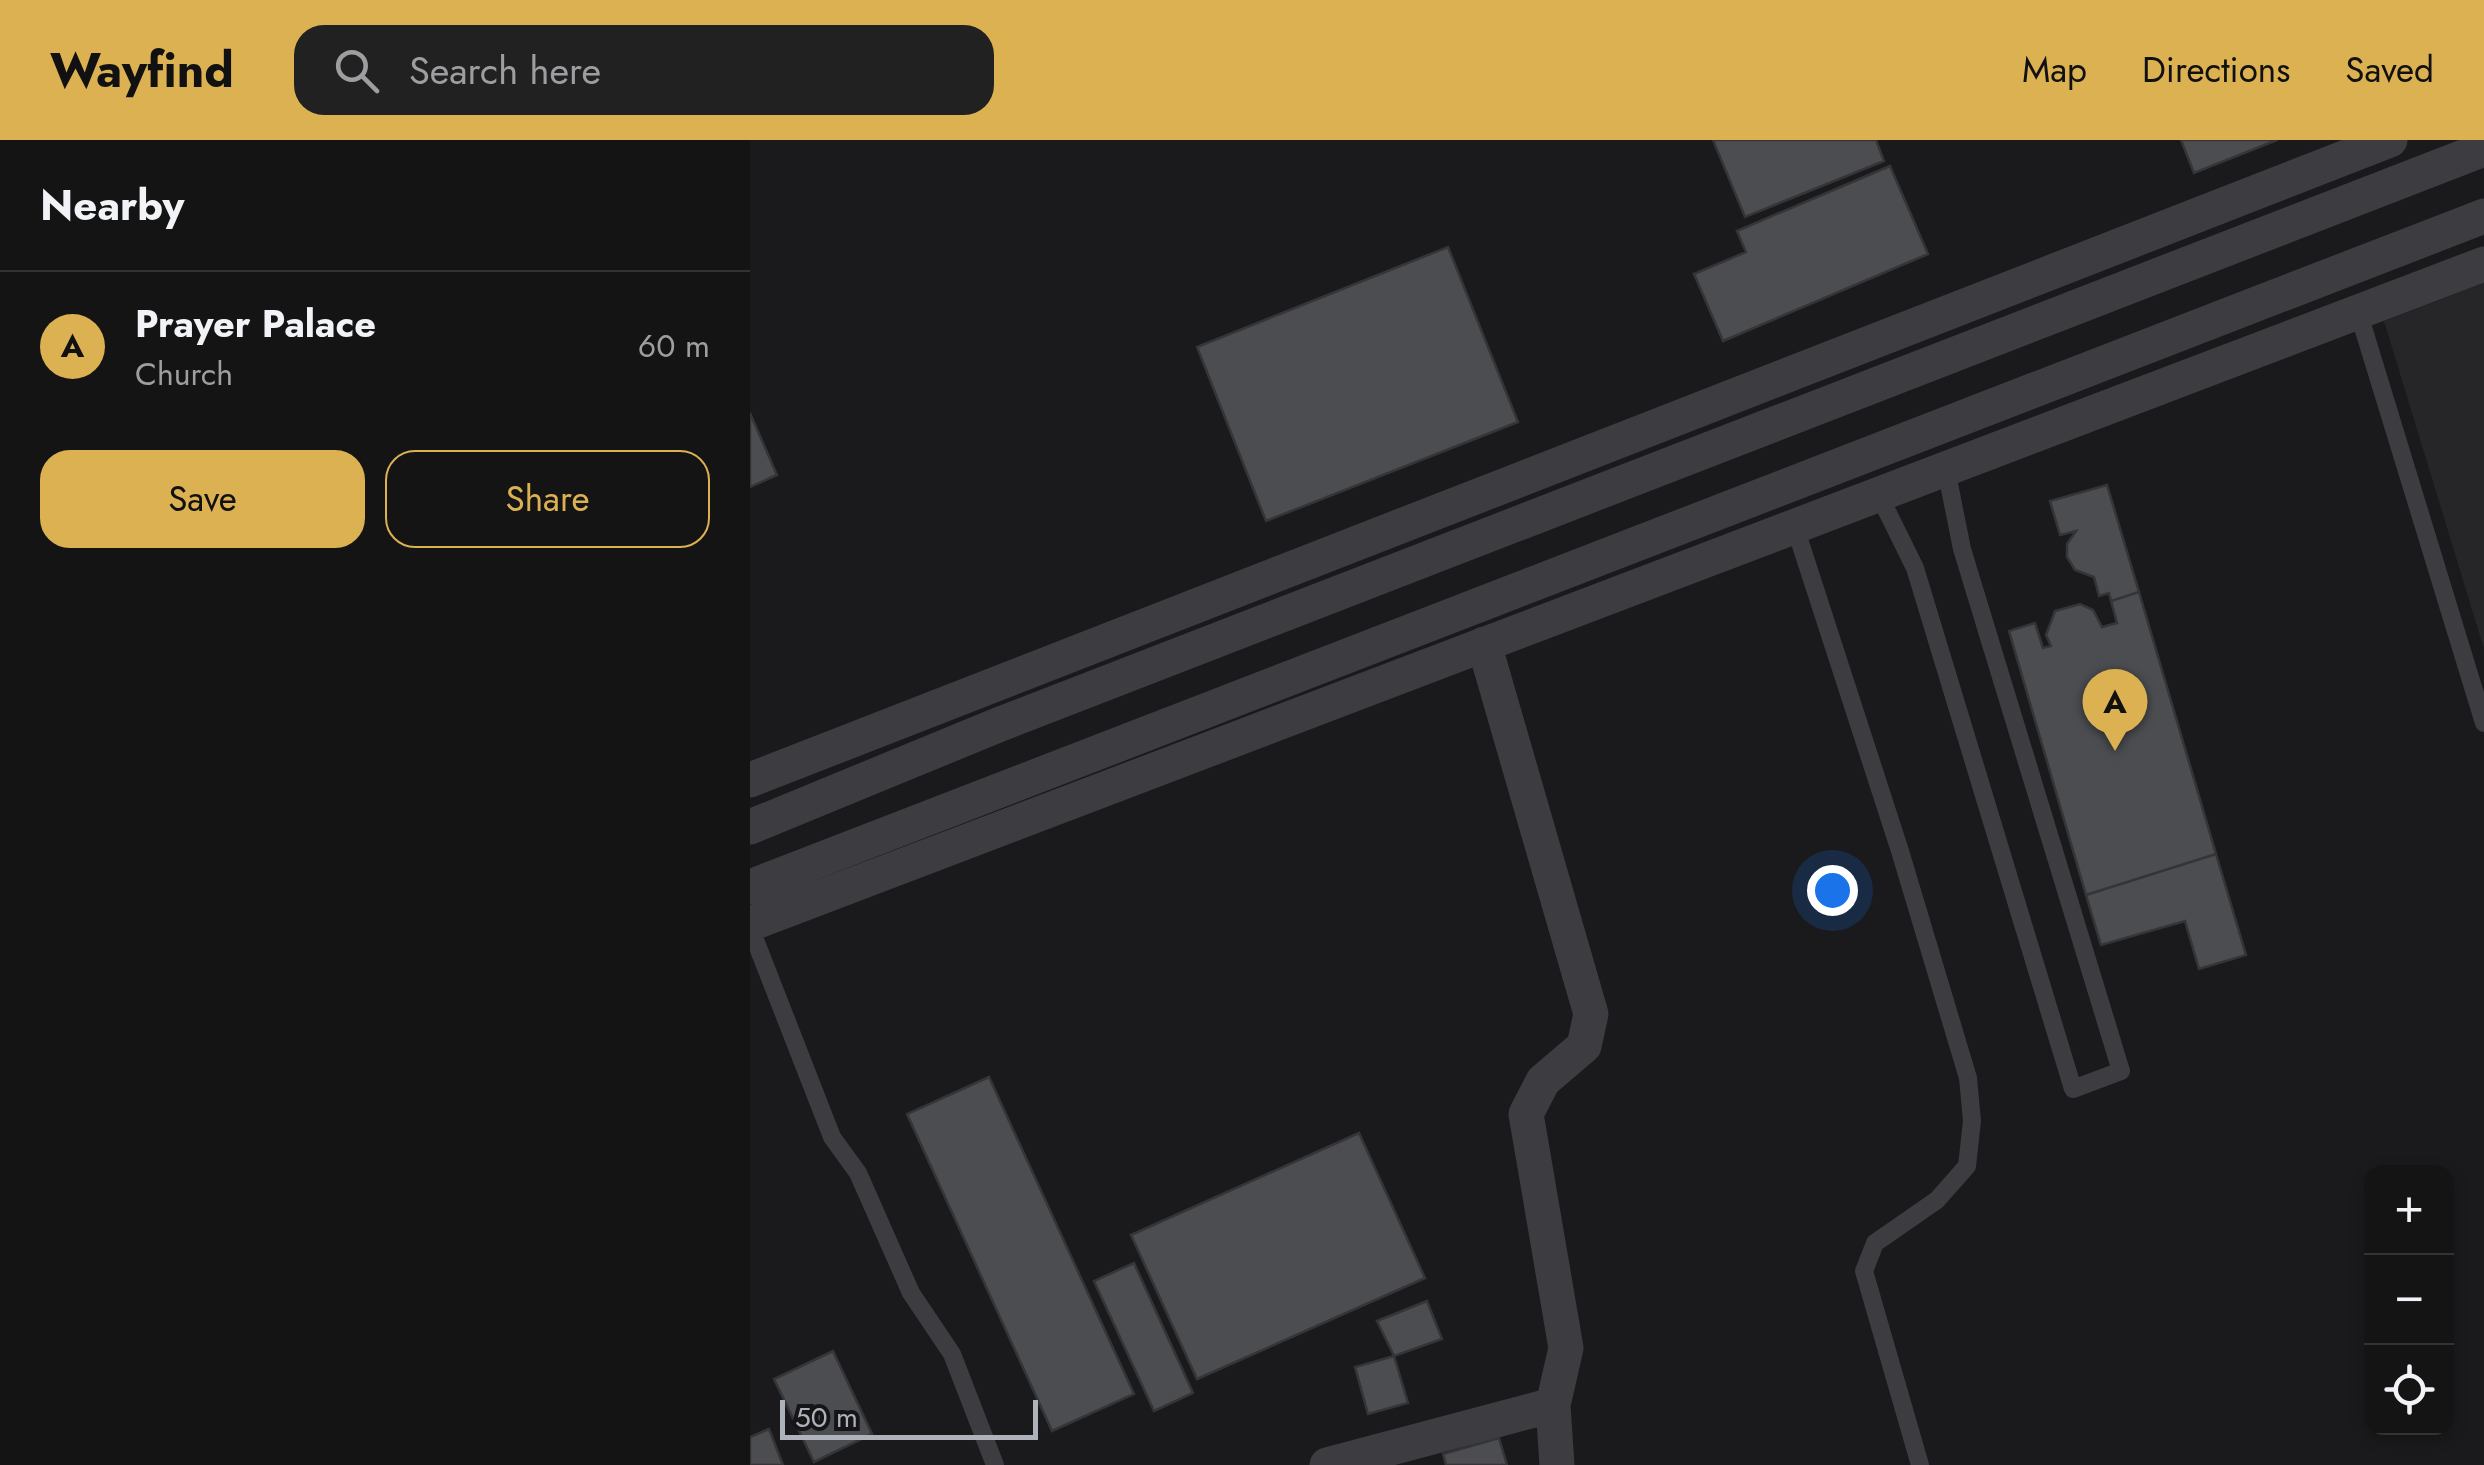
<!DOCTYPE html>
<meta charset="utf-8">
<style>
:root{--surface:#141415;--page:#212122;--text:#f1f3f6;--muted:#9d9ea0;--line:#333334;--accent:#dcb152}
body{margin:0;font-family:Jost,sans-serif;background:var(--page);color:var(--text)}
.controls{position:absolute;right:30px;bottom:30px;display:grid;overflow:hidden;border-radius:20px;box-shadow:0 5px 15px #0003}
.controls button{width:90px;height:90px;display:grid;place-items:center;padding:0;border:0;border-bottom:2px solid var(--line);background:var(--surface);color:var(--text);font:50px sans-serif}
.scale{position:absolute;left:30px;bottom:25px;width:258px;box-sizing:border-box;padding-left:10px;border:5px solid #aeb2ba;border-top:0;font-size:28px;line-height:35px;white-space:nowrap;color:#aeb2ba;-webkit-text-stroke:8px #151517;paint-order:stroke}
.you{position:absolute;left:1082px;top:750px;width:35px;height:35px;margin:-25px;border:8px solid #fff;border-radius:50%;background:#1a73e8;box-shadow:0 0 0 15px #1a73e833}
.badge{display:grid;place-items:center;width:65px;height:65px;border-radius:50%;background:var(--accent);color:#111;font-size:32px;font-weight:700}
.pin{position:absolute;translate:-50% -82px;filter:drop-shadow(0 2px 5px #0008)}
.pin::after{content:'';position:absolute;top:52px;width:35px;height:30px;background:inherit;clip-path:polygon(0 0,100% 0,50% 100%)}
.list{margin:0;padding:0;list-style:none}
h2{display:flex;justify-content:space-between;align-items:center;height:130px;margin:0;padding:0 40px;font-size:42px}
h2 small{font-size:32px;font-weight:400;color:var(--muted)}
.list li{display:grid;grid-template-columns:65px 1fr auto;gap:30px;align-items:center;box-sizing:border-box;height:150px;padding:0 40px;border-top:2px solid var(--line)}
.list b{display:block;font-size:38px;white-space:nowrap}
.list p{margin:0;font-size:32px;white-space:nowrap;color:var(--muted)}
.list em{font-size:32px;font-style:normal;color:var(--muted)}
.actions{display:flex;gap:20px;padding:30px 40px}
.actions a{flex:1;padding:22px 0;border:2px solid var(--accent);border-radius:30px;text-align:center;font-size:35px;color:var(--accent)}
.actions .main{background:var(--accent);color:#111}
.icon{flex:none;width:55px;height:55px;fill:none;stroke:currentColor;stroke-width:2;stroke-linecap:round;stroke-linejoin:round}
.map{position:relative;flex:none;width:1734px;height:1325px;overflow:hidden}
header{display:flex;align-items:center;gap:60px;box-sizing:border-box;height:140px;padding:0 50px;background:var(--accent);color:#111}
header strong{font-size:48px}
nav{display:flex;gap:55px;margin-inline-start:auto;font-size:35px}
.search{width:700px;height:90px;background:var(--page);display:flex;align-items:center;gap:25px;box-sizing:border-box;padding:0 35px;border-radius:30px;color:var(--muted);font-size:38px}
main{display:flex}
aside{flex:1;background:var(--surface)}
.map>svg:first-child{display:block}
.built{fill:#262629}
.building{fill:#4c4d51;stroke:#353538;stroke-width:2.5}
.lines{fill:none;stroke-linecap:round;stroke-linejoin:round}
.service{stroke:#3c3c41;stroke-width:18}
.minor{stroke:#3c3c41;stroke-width:35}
</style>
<header>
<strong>Wayfind</strong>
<div class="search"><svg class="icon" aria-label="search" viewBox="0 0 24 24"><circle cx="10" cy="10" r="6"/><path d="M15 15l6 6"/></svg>Search here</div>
<nav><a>Map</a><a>Directions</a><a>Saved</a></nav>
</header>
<main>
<aside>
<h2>Nearby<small></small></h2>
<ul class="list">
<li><span class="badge">A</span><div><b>Prayer Palace</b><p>Church</p></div><em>60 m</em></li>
</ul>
<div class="actions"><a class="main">Save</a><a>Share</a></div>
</aside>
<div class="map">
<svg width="1734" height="1325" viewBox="0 0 1734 1325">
<rect width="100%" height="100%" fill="#1a1a1c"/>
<path class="built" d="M1734,143V509L1634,181Z"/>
<path class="building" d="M963,0H1126L1134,21L995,77Z
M1431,0H1527L1444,33Z
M1140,26L1178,114L973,201L944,134L996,112L987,91Z
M698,107L768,282L516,381L447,207Z
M0,273L27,335L0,347Z
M1357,345L1389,452L1361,461L1359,453L1349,456L1344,437L1325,430L1317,417V404L1326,391L1310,395L1300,361Z
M1389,452L1466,714L1336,755L1259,491L1285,483L1293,508L1301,506L1296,495L1305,471L1330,464L1343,470L1352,487L1367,483L1361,461Z
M1466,714L1496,815L1449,829L1435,781L1351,805L1336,755Z
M239,937L384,1254L302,1291L157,974Z
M609,993L675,1138L447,1239L381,1095Z
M384,1123L443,1253L404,1271L344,1141Z
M677,1161L692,1199L644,1216L627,1181Z
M83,1211L122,1294L64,1322L24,1239Z
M644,1216L658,1263L618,1274L605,1227Z
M19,1289L33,1325H0V1297Z
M749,1298L757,1325H696L693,1314Z"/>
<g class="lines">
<path class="service" d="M1608,171L1734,583
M1130,357L1165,428L1323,949L1371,931L1212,409L1196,329
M1045,387L1150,711L1218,938L1222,981L1217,1026L1187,1060L1125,1103L1114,1131L1170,1325
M0,787L82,997L108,1033L161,1153L202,1214L245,1325"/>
<path class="minor" d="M734,504L841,874L834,906L793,941L776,974L816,1208L803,1265L807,1325
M0,640L1640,0
M0,687L248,585L1734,9
M0,747L1734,76
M0,784L1734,124
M577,1325L803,1265"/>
</g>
</svg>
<div class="controls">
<button>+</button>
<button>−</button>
<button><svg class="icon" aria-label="locate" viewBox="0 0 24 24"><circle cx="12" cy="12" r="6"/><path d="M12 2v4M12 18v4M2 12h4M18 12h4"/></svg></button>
</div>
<div class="scale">50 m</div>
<div class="you"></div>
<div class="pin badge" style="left:1365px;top:611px">A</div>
</div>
</main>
